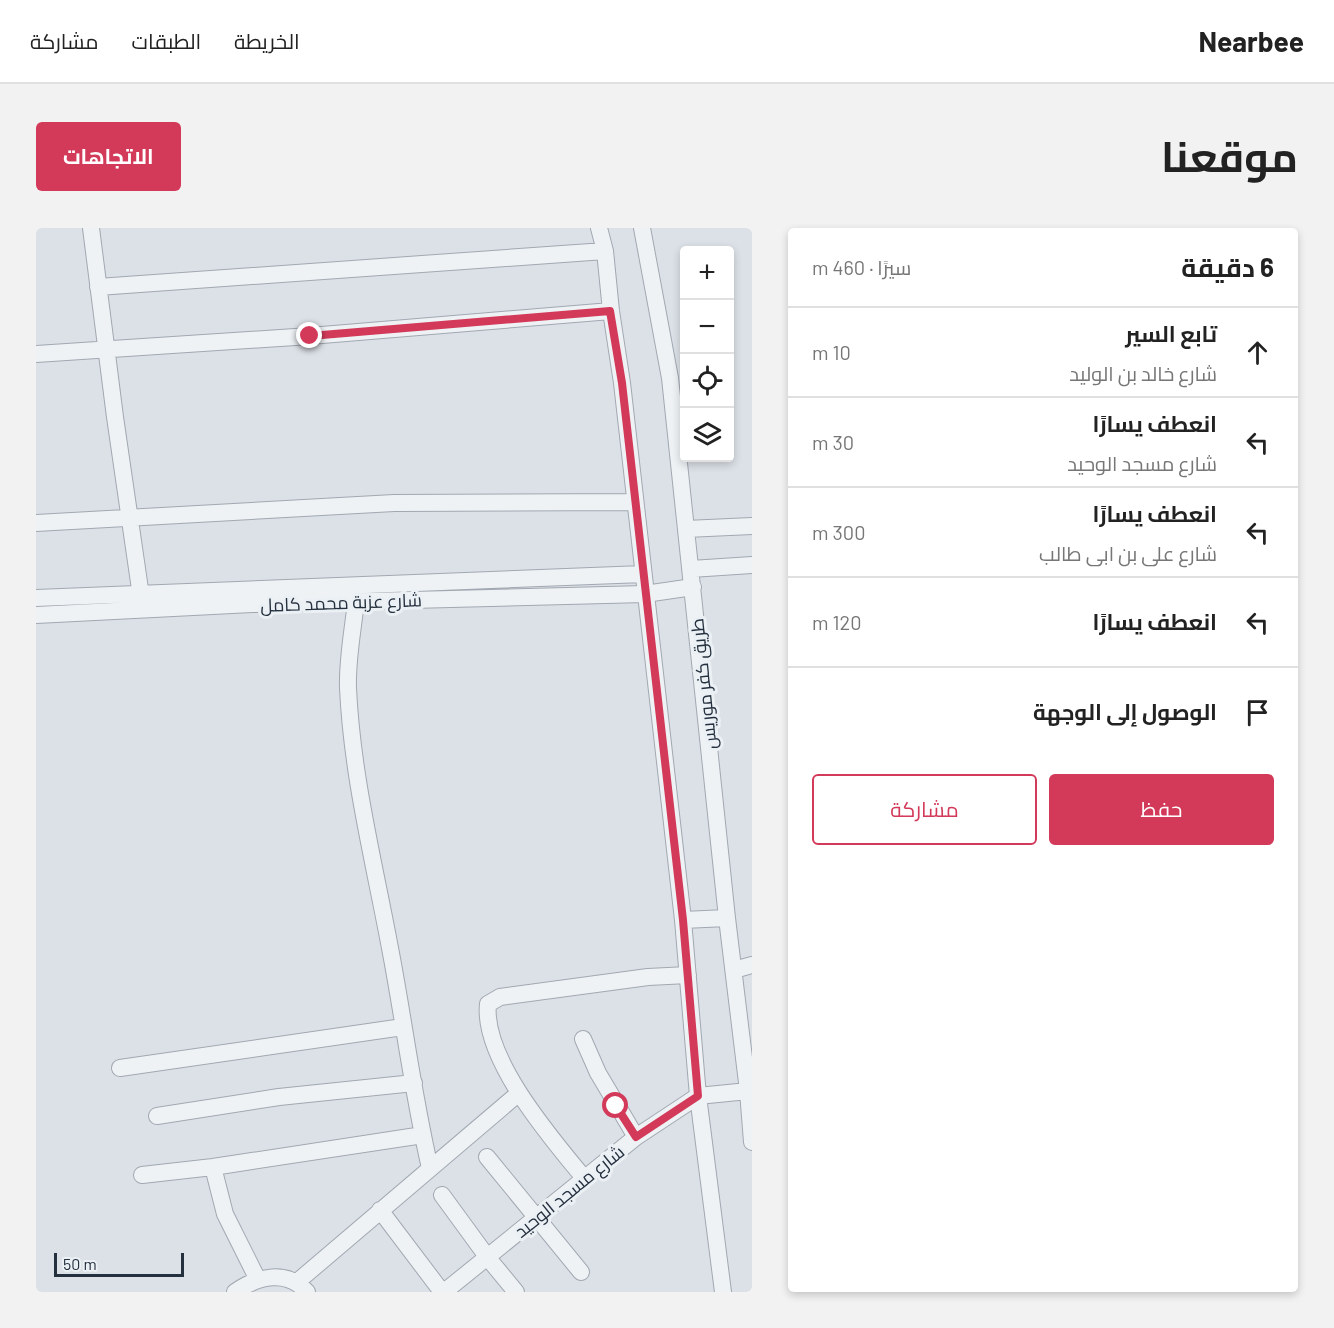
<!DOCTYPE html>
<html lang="ar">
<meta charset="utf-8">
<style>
:root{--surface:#fff;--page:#f2f2f2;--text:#222;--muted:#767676;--line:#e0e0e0;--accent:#d33a5a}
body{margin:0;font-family:Barlow,Cairo,sans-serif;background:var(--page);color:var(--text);direction:rtl}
.controls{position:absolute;right:18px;top:18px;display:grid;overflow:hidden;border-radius:6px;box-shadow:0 3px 9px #0003}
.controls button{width:54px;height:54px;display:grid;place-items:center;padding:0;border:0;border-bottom:2px solid var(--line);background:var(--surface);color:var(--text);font:30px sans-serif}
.scale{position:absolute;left:18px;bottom:15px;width:130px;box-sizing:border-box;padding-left:6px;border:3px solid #25303e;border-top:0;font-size:16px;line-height:21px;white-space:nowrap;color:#25303e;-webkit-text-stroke:4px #ebf0f5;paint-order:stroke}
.stop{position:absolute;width:18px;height:18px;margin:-14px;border:4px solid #d33a5a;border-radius:50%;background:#fff}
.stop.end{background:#d33a5a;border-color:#fff;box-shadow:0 2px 6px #0008}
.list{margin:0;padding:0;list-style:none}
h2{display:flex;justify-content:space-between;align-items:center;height:78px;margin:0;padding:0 24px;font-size:26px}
h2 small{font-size:20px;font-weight:400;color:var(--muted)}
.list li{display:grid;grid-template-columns:39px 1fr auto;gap:18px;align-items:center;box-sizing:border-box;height:90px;padding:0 24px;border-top:2px solid var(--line)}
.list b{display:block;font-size:22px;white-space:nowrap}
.list p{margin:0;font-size:20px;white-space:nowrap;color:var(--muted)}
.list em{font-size:20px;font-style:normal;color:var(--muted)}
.actions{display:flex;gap:12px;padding:18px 24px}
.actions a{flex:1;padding:14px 0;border:2px solid var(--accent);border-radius:6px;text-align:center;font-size:21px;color:var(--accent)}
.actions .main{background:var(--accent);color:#fff}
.icon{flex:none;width:33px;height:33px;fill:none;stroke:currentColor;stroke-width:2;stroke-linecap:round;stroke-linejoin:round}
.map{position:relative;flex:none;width:716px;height:1064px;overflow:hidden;direction:ltr;border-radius:6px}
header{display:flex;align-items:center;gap:36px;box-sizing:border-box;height:84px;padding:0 30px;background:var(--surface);border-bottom:2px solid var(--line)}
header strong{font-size:28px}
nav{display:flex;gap:33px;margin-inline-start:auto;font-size:21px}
.intro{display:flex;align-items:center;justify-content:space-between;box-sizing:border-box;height:144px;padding:0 36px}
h1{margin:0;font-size:42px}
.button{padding:15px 27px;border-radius:6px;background:var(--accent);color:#fff;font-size:21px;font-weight:700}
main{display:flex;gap:36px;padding:0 36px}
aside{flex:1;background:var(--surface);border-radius:6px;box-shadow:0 3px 9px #0003}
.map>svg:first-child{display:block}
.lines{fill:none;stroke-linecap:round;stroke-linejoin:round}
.minor-casing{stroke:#a1a8b1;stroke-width:18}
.minor{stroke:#eff2f5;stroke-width:16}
.route{stroke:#d33a5a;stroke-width:8}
.labels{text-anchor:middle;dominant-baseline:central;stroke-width:6;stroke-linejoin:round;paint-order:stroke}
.street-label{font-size:18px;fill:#25303e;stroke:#ebf0f5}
</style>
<header>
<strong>Nearbee</strong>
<nav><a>الخريطة</a><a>الطبقات</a><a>مشاركة</a></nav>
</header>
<div class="intro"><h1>موقعنا</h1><a class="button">الاتجاهات</a></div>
<main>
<aside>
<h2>6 دقيقة<small>سيرًا · 460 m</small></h2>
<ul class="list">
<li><svg class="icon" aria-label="ahead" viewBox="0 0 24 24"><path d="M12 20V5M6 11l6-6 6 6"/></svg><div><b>تابع السير</b><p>شارع خالد بن الوليد</p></div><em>10 m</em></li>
<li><svg class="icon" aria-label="left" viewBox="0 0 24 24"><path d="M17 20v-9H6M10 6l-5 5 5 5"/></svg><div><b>انعطف يسارًا</b><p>شارع مسجد الوحيد</p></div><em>30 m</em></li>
<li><svg class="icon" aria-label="left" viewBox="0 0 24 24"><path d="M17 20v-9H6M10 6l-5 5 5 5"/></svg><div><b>انعطف يسارًا</b><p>شارع على بن ابى طالب</p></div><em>300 m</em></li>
<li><svg class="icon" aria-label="left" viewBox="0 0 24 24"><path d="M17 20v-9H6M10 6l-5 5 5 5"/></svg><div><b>انعطف يسارًا</b></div><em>120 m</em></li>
<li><svg class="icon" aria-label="arrive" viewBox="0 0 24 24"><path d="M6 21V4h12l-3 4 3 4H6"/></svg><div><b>الوصول إلى الوجهة</b></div></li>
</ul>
<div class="actions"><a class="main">حفظ</a><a>مشاركة</a></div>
</aside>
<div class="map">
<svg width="716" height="1064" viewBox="0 0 716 1064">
<rect width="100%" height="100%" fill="#dce1e7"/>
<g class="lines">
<g class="minor-casing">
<path id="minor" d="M55,0L79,189L106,375
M563,0L569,23L575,83L586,155L647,692L662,868L687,1064
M606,0L634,150L691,690L712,863L716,914
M62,59L569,23
M0,126L274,108L575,83
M0,295L358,275L598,274
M650,301L716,298
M655,341L716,337
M0,370L607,346
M320,373C317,402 311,431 312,460C316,548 338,634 354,720C368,793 377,867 394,940
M0,387L216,376L609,366L657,359
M647,692L691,690
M698,742L716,737
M547,811L562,845L600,909
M84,840L367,799
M121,888L243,869L378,855
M451,929L545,1044
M177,939L189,986L222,1052
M106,947L177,939L387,907
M548,950C515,910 446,830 452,776L464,769L612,749L652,747
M406,967L452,1030L480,1064
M344,982L406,1064
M261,1054L483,865
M199,1064C222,1048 251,1041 271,1064
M408,1064L600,909L662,868L712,863"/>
</g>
<use href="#minor" class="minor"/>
</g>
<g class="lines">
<path class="route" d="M274,108L574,83L586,155L647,692L662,868L600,909L580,878"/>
</g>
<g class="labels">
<g class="street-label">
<text transform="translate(305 374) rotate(-2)">شارع عزبة محمد كامل</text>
<text transform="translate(667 456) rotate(-96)">طريق كفر موريس</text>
<text transform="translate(533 963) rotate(-39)">شارع مسجد الوحيد</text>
</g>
</g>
</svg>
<div class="controls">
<button>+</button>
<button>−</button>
<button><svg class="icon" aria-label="locate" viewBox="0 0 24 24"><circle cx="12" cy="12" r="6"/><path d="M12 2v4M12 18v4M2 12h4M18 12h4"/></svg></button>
<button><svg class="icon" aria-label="layers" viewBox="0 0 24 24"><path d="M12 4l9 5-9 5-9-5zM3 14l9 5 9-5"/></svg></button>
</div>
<div class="scale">50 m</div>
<div class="stop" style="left:580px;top:878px"></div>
<div class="stop end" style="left:274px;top:108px"></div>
</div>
</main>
